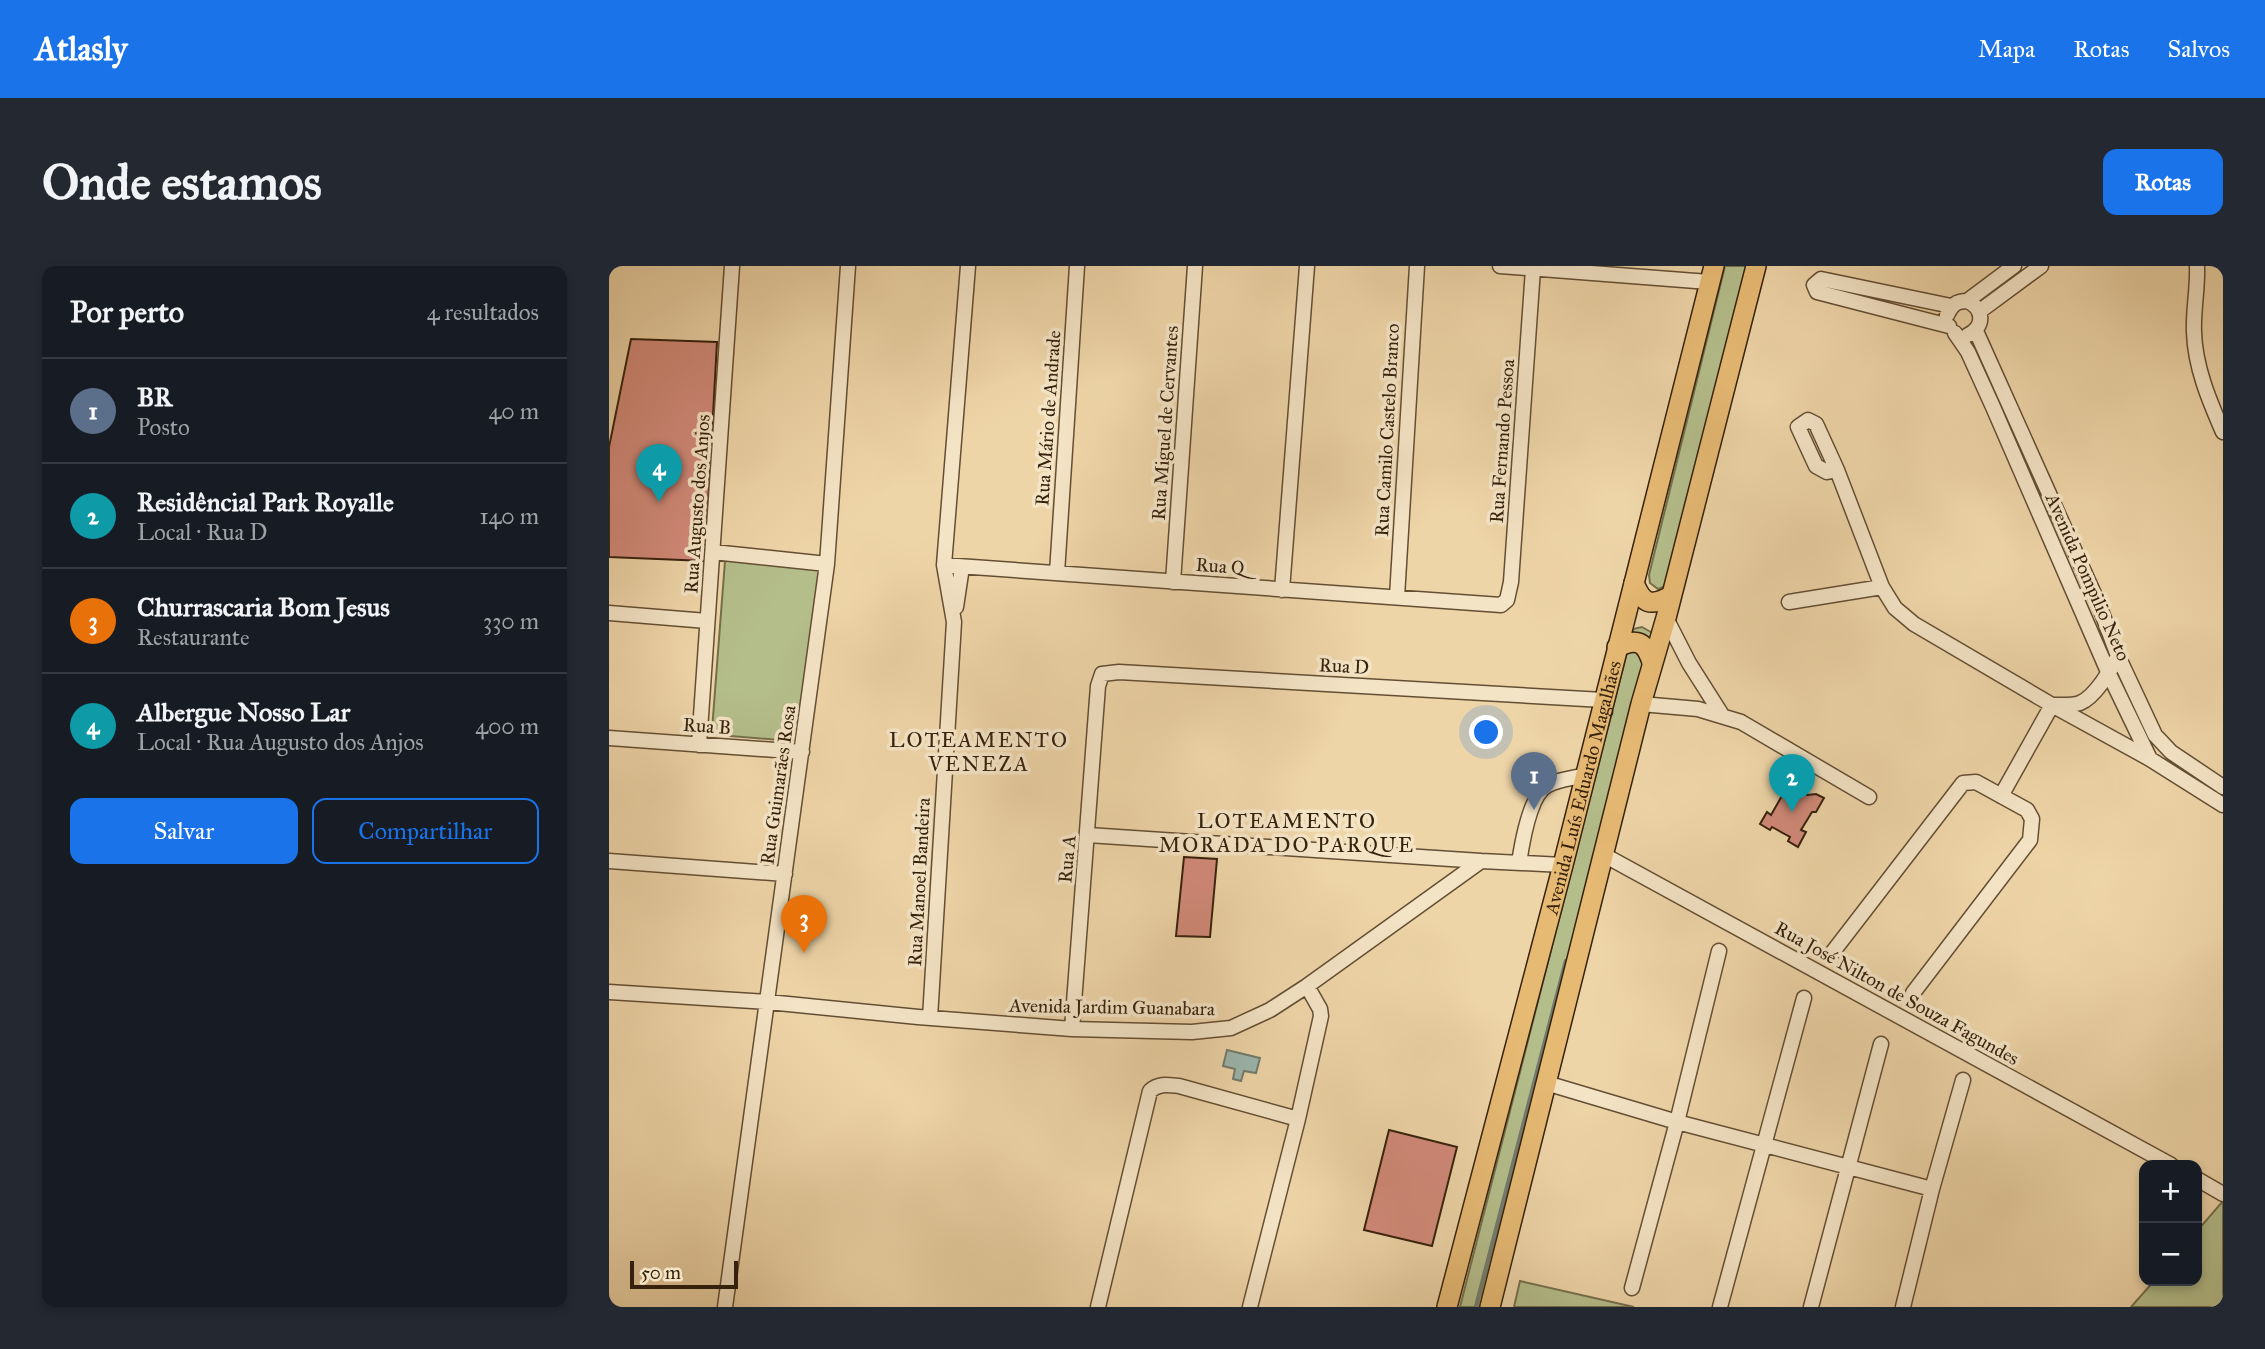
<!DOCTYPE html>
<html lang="pt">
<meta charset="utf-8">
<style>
:root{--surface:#171b24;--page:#242831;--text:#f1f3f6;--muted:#9ea1a6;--line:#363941;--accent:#1a73e8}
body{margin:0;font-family:"IM FELL Great Primer",serif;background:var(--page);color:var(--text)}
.controls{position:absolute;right:21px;bottom:21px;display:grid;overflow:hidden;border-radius:14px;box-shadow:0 4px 10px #0003}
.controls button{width:63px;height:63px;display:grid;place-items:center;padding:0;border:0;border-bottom:2px solid var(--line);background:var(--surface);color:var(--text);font:35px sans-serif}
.scale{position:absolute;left:21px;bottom:18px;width:108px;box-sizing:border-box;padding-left:7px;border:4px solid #36210c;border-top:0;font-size:19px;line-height:24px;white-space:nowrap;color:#36210c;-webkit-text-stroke:5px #f4e4c6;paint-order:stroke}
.you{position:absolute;left:878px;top:467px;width:24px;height:24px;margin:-18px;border:5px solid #fff;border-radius:50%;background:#1a73e8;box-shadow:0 0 0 10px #1a73e833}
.badge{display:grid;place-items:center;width:46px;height:46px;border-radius:50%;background:var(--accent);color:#fff;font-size:23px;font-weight:700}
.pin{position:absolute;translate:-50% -58px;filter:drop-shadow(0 2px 4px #0008)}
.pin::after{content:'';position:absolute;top:37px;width:24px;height:21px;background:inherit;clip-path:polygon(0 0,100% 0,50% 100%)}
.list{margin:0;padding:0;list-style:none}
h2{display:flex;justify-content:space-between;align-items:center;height:91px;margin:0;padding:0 28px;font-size:30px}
h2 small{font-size:23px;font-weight:400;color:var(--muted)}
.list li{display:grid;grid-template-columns:46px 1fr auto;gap:21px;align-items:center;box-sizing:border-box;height:105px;padding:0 28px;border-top:2px solid var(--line)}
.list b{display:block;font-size:26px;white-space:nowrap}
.list p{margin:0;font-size:23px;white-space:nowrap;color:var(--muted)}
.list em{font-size:23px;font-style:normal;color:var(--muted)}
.actions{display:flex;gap:14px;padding:21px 28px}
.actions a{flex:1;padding:16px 0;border:2px solid var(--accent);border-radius:14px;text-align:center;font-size:24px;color:var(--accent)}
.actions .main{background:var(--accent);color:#fff}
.map{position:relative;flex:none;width:1614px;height:1041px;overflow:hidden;border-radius:14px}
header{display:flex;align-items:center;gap:42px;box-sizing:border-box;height:98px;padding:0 35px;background:var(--accent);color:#fff}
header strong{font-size:33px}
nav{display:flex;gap:38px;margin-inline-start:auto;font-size:24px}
.intro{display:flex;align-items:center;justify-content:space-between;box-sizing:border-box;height:168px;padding:0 42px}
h1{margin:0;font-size:49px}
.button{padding:18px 32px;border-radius:14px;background:var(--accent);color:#fff;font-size:24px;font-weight:700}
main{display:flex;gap:42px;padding:0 42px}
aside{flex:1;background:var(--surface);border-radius:14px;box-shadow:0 4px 10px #0003}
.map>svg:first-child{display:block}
.green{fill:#b4be8b;stroke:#75704c;stroke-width:2}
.water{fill:#9bb7af;stroke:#737b6e;stroke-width:2}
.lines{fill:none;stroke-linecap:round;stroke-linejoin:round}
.stream{stroke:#737b6e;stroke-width:4.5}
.building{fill:#d28a7a;stroke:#36210c;stroke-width:2}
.minor-casing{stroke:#644e33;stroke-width:17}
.major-casing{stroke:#36210c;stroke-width:22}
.minor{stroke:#f4e4c6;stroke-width:14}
.major{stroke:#e7ba74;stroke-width:19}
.labels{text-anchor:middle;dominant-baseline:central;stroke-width:7;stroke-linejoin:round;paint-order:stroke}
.street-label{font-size:19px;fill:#36210c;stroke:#f4e4c6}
.neighbourhood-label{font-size:21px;letter-spacing:2px;fill:#36210c;stroke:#f4e4c6}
</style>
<header>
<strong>Atlasly</strong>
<nav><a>Mapa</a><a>Rotas</a><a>Salvos</a></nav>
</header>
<div class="intro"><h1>Onde estamos</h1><a class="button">Rotas</a></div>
<main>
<aside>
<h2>Por perto<small>4 resultados</small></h2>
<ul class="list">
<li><span class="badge" style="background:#5c6f8a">1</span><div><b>BR</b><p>Posto</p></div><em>40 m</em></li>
<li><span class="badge" style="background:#0f9aa8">2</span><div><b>Residêncial Park Royalle</b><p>Local · Rua D</p></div><em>140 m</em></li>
<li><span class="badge" style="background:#e8710a">3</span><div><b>Churrascaria Bom Jesus</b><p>Restaurante</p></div><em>330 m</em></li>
<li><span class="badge" style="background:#0f9aa8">4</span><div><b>Albergue Nosso Lar</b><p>Local · Rua Augusto dos Anjos</p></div><em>400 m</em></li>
</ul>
<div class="actions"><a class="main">Salvar</a><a>Compartilhar</a></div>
</aside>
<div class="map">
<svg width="1614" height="1041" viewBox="0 0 1614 1041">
<rect width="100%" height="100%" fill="#eed5a8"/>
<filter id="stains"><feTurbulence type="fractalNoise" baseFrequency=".00286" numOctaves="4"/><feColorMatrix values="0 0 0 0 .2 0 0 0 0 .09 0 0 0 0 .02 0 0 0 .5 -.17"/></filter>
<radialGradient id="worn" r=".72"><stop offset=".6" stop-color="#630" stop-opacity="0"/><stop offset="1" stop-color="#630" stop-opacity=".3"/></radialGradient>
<path class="green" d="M1116,0H1144L1058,315L1054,321L1049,323L1041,317L1040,309Z
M123,289L215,304L190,471L183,475L109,469L103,464L116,295Z
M1033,361L1047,369L877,1041H851L1024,363Z
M1614,935V1041H1522L1545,1015H1588V965Z
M911,1015L1025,1041H905Z"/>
<path class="water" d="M618,784L651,792L647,807L635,805L632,815L624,813L626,803L614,800Z"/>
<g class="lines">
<path class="stream" d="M867,1041L957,695"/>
</g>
<path class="building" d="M22,73L108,76L96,295L0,291V181Z
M1177,512L1189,519L1190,523L1198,529L1207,528L1215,532L1207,546H1203L1192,564L1197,566L1189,581L1179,575L1181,571L1163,561L1161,564L1151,558L1158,546L1162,549L1174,528L1170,526Z
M575,591L608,593L601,671L567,670Z
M780,864L848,881L823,980L755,964Z"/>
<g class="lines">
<g class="minor-casing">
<path id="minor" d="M891,0L1100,16
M1588,0C1589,22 1584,44 1585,66C1586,101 1600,134 1614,166
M1358,35C1375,42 1376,61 1359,69
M1371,45L1432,0
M1338,49C1343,39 1347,35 1358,35L1405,0
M1340,60L1208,26L1205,19L1212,13L1342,40
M1367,65L1490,339L1509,390L1546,469L1562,486L1614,521
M1346,67L1359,86L1384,141L1500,408L1541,493L1614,539
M1228,204L1218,206L1207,200L1189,161L1199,154L1207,158L1228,204L1273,321L1286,342L1305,358L1443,439C1452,439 1463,440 1471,437C1486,431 1502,404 1509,390
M104,286L218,298
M335,299L892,339L898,334L902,316L924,3
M448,307L468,0
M564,316L586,0
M673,324L698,0
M788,331L808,0
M1180,336L1273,321
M347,341L353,301
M0,347L98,355
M1057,352L1080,397L1113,449
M1032,438L1089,443L1132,456L1260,531
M0,472L193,486
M90,479L123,0
M1392,530L1443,439L1541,493
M479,569L872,595
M995,589L1562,899
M0,595L176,608
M910,597C913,577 921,528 939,519C949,513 966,512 977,509
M1223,687L1354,517L1367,516L1418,544L1423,553L1421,574L1304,727
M0,726L159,736L309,751L463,763L583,766L622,762L661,744L698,720L872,595L954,599
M321,752L345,356L335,299L359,0
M463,763L489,420L493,408L510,406L994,434
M937,817L1068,856L1323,923
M1588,913L1614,928
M1023,1022L1068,856L1110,685
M116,1041L218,298L239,0
M489,1041L541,825C550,817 559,819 570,820L689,853
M641,1041L689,853L712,750L711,743L698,720
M1111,1041L1195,732
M1202,1041L1272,778
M1294,1041L1323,923L1354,814"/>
</g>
<g class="major-casing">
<g id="major">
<path d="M1025,317C1034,338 1041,341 1062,330"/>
<path d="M1008,381C1028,372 1036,375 1043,396"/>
<path id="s1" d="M838,1041L954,599L1105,0"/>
<path d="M881,1041L1032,438L1057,352L1147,0"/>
</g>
</g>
<use href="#minor" class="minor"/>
<use href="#major" class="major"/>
</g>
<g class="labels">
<g class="street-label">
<text transform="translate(439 152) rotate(-86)">Rua Mário de Andrade</text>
<text transform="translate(556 157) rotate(-86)">Rua Miguel de Cervantes</text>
<text transform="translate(778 164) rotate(-87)">Rua Camilo Castelo Branco</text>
<text transform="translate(893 175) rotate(-86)">Rua Fernando Pessoa</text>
<text transform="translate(88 238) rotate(-86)">Rua Augusto dos Anjos</text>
<text transform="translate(611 300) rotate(4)">Rua Q</text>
<text transform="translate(1479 311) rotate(66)">Avenida Pompilio Neto</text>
<text transform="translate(735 400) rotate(3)">Rua D</text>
<text transform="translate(98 460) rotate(4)">Rua B</text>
<text transform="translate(169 519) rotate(-82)">Rua Guimarães Rosa</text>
<text stroke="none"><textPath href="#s1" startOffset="537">Avenida Luís Eduardo Magalhães</textPath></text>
<text transform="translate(458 593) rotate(-85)">Rua A</text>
<text transform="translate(310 616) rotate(-87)">Rua Manoel Bandeira</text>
<text transform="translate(1288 727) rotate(29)">Rua José Nilton de Souza Fagundes</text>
<text transform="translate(503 741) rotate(1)">Avenida Jardim Guanabara</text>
</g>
<g class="neighbourhood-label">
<text x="370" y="474">LOTEAMENTO<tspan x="370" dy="24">VENEZA</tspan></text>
<text x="678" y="555">LOTEAMENTO<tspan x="678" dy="24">MORADA DO PARQUE</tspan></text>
</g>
</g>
<rect width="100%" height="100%" filter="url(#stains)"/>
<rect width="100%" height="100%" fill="url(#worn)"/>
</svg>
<div class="controls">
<button>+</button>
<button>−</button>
</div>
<div class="scale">50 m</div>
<div class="you"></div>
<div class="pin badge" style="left:925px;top:544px;background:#5c6f8a">1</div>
<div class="pin badge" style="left:1183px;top:546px;background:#0f9aa8">2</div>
<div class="pin badge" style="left:195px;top:687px;background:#e8710a">3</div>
<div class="pin badge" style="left:50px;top:236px;background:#0f9aa8">4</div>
</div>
</main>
